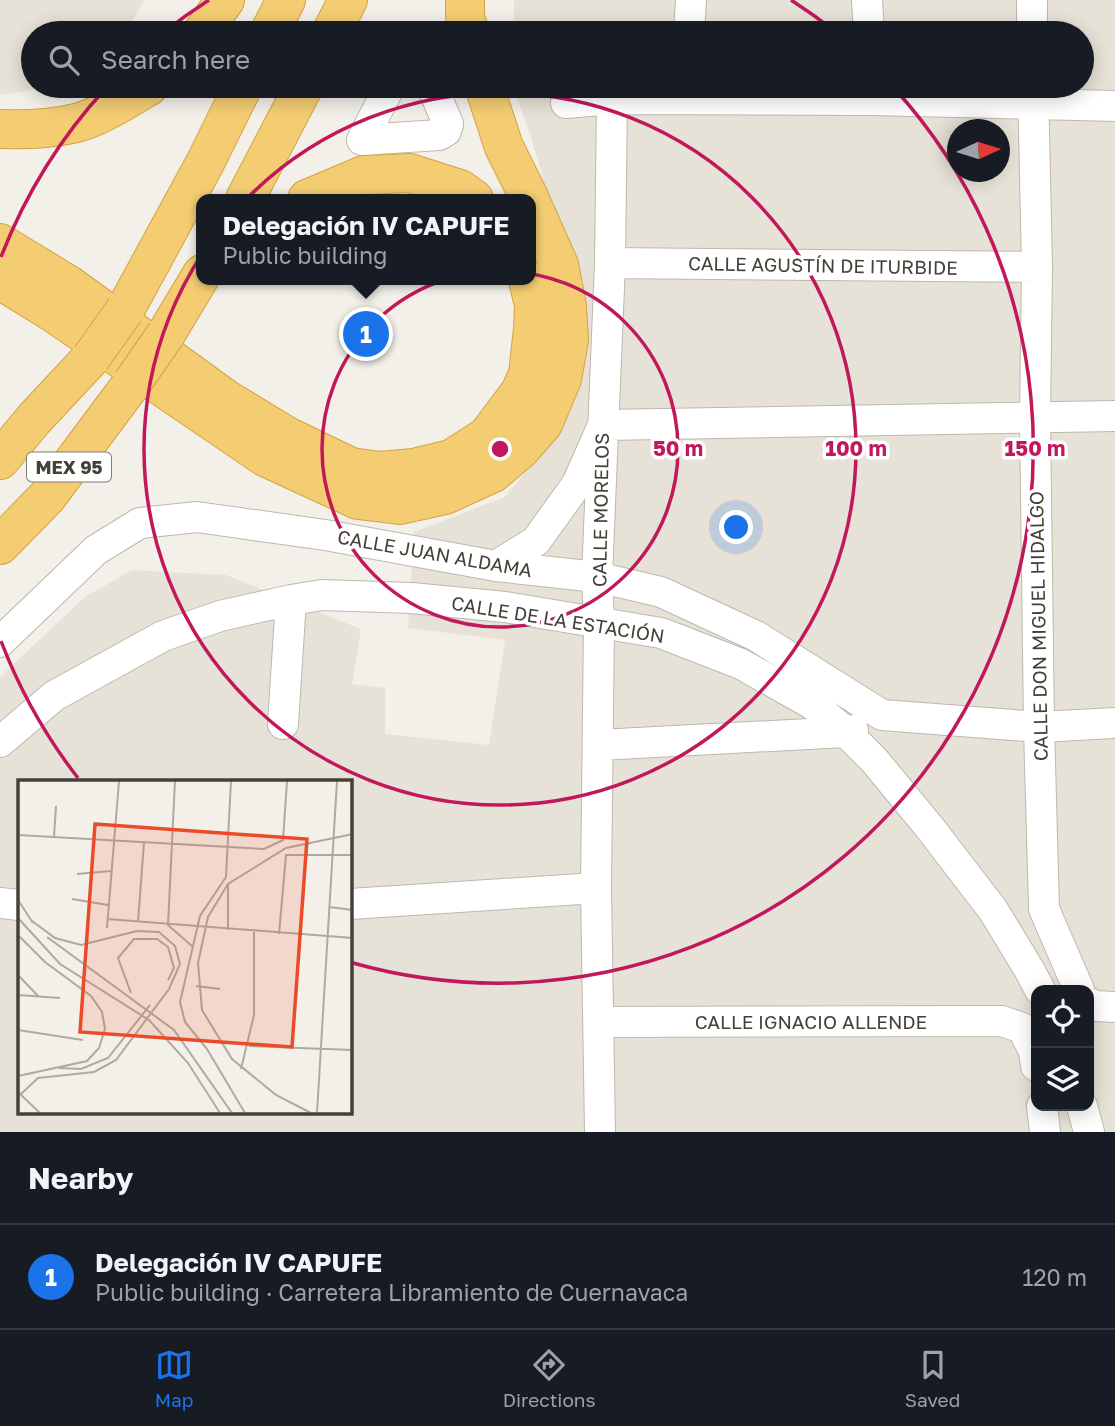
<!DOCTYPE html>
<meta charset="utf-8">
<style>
:root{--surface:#171b24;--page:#242831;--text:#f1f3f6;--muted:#9ea1a6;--line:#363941;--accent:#1a73e8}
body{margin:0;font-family:"Golos Text",sans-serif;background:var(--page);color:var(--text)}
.controls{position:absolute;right:21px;bottom:21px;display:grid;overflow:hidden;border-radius:14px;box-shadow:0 4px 18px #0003}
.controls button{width:63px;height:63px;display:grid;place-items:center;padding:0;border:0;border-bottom:2px solid var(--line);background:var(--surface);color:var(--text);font:35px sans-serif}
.compass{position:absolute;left:947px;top:119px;width:63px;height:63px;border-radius:50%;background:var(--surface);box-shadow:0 4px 18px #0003;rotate:86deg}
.you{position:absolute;left:737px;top:528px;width:24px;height:24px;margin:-18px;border:5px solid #fff;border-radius:50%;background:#1a73e8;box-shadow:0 0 0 10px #1a73e833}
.badge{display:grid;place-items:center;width:46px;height:46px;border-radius:50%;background:var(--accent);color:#fff;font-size:23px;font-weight:700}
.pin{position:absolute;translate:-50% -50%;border:4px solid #fff;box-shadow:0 2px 7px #0006}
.popup{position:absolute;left:196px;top:194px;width:340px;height:91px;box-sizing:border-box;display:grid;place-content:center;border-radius:14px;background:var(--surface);filter:drop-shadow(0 2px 5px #0005);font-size:23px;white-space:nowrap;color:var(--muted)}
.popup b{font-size:26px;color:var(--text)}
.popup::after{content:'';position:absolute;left:50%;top:100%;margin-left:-14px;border:14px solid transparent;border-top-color:var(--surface)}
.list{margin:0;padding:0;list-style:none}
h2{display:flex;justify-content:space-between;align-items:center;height:91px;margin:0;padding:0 28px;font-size:30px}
h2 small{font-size:23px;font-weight:400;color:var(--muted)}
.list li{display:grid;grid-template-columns:46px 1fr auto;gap:21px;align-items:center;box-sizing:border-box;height:105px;padding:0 28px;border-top:2px solid var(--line)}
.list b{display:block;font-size:26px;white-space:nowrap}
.list p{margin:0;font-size:23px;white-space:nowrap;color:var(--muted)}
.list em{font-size:23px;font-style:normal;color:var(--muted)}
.icon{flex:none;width:38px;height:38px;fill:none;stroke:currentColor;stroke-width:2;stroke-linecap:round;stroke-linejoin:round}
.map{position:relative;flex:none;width:1115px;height:1132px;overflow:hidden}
.search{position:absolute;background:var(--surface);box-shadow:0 4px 18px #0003;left:21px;right:21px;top:21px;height:77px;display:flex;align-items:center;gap:18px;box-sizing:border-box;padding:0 24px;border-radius:38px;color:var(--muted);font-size:26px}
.sheet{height:196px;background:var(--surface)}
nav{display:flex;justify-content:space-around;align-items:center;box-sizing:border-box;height:98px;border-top:2px solid var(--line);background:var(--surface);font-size:19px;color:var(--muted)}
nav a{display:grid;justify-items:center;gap:4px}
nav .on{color:var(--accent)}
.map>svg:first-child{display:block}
.residential{fill:#e7e2d7;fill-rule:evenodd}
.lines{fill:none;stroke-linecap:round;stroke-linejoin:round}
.minor-casing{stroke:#beb8ac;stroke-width:32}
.highway-casing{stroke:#d3a244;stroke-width:40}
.minor{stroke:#fff;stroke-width:30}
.highway{stroke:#f4cd73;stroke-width:38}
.highway-bridge-casing{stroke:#d3a244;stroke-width:40;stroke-linecap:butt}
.highway-bridge{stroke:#f4cd73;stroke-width:38}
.ring{fill:none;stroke:#c2185b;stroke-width:3.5}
.labels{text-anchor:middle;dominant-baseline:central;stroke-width:7;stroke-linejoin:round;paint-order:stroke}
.shield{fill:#fff;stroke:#7e7a74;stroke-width:2}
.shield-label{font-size:18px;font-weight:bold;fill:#464138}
.street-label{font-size:19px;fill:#464138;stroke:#fff}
.inset-road{fill:none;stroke:#aeaaa2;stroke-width:2}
.view{fill:#eb4b28;fill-opacity:0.15;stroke:#eb4b28;stroke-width:3.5}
.inset-edge{fill:none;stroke:#464138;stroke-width:3.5}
.centre{fill:#c2185b;stroke:#fff;stroke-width:3.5}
.ring-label{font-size:21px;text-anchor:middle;font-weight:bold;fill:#c2185b;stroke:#fff;stroke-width:7;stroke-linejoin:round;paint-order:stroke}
</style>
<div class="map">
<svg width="1115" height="1132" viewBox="0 0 1115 1132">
<rect width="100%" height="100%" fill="#f3f0e9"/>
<path class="residential" d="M0,0H145L124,33H33V86H57L0,95Z
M514,0H1115V1132H0V677L85,597L132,570L226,575L361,629L352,684L385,688V734L489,745L505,640L408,628L414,532L505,497L549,444L567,261L531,137L513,86H1082V33H514ZM958,130H1000V172H958ZM19,782H350V1113H19ZM1036,990H1089V1106H1036Z"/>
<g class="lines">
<g class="minor-casing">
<path id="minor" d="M867,0L869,33
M1032,0V33
M689,33L691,0
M390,86L362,140L439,135L446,131L448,124L432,86
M1033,86L1037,267L1035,418L1039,727L1044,909L1079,990
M566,103L612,99L871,100L1115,106
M610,263L1037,267
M496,566L536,541L577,484L603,425L1115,416
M0,642L96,550L140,523L197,517L325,535L496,566L597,577L661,592L756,636L882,715L1039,727L1115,723
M283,724L291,600
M0,742L54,696L163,636L220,616L291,600L322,595L411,598L505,607L661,633L741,664L812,704L846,732L874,760L930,828L993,910L1030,971L1040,990
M599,745L846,732L853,730
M0,903L19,905
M350,904L596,888
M1089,1003L1096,1006L1115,1007
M599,1022L1002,1021L1022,1028L1034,1051L1036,1066
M1042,1106L1045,1132
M1082,1106L1089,1132
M600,1132L596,888L599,622L597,577L610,263L612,99"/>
</g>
<g class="highway-casing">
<path id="highway" d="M465,0V17L470,33
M202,33L225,0
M269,33L286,0
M331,33L348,0
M484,86L504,147L530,199
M0,129C25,130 51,129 76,123C98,118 129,98 149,86
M245,199L304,86
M307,199L364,175L410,173L460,189L474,199
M0,243L69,285L226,399L287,436L351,467L379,471L414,468L451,459L487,436L520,392L528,374L533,329L534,305L528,280
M0,280L52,312L265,457L358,500L400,505L445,495L493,473L520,450L543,424L562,379L569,340L567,306L559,265L530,200
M125,310L205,163L243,86
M166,334L202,274
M0,460L34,419L91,358
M0,545L47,497L132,383"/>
</g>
<use href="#minor" class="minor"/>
<use href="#highway" class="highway"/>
<g class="highway-bridge-casing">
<path id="highway-bridge" d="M91,358L125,310
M132,383L166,334"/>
</g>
<use href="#highway-bridge" class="highway-bridge"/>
</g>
<g class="ring">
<circle cx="500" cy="449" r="178"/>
<circle cx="500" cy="449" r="356"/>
<path d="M78 778A535 535 0 0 1 1 641M1 257A535 535 0 0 1 106 88M163 33A535 535 0 0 1 209 0M791 0A535 535 0 0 1 837 33M894 88A535 535 0 0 1 353 963"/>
</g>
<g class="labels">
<rect class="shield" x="27" y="452.5" width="84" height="29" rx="5"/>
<g class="shield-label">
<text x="69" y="467">MEX 95</text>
</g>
<g class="street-label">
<text transform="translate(823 265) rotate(1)">CALLE AGUSTÍN DE ITURBIDE</text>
<text transform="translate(600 510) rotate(-89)">CALLE MORELOS</text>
<text transform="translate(435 553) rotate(10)">CALLE JUAN ALDAMA</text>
<text transform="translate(558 619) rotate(9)">CALLE DE LA ESTACIÓN</text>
<text transform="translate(1038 626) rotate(-91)">CALLE DON MIGUEL HIDALGO</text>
<text x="811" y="1021">CALLE IGNACIO ALLENDE</text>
</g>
</g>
<g transform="translate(18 780)">
<rect width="334" height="334" fill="#f3f0e9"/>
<path class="inset-road" d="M157,1L150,145L175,167M213,1L208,97L182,136L162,222L167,242L189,269L227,333M0,55L246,69L265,60L269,1M36,57L38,26M59,94L93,91M54,119L90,125M0,120L15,143M311,127L335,130M0,138L42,184L131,240L170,283L202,333M89,139L335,158M120,142L126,62M89,148L101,1M210,150V104M261,154L268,75H335M0,155L27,182L73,216L84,232L87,249L81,268L69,281L0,296M29,157L156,250L214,333M0,195L20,216M178,206L202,209M113,213L100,178L116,159H139L150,167L156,188L150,200M0,215L42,218M0,250L65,260M231,266L335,270M41,288L63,289L90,278L132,225M223,289L236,235V152M0,312L22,333M2,315L20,298L76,292L98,280L151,209L162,184L157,166L141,152L119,151L63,165L37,158L14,141M293,333L258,315L214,279L184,230L180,183L190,137L210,104L268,68L335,54M299,333L319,1"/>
<path class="view" d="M77,44L289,59L274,267L62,252Z"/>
<rect width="334" height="334" class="inset-edge"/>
</g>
<circle cx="500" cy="449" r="10" class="centre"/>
<g class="ring-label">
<text x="678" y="456">50 m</text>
<text x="856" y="456">100 m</text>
<text x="1035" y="456">150 m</text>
</g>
</svg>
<div class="controls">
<button><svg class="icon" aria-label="locate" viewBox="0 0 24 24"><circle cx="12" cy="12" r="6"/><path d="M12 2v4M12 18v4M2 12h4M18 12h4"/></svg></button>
<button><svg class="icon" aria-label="layers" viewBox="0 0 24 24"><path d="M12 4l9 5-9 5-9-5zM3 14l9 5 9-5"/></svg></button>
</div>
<svg class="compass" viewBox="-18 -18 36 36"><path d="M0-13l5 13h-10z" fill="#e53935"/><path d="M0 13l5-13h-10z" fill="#9ea1a6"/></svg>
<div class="you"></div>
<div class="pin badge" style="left:366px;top:334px">1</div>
<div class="popup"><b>Delegación IV CAPUFE</b>Public building</div>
<div class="search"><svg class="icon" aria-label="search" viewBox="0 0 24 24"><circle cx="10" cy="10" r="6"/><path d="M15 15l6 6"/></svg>Search here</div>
</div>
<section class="sheet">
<h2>Nearby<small></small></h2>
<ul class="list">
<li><span class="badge">1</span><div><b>Delegación IV CAPUFE</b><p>Public building · Carretera Libramiento de Cuernavaca</p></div><em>120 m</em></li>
</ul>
</section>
<nav>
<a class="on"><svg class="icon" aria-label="map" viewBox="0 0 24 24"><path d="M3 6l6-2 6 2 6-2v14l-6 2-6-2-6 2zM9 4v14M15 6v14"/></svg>Map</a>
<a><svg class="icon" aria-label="directions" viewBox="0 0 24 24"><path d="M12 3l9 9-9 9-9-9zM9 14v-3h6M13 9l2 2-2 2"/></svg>Directions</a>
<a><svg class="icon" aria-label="saved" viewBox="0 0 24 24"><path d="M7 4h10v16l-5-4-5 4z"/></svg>Saved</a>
</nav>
